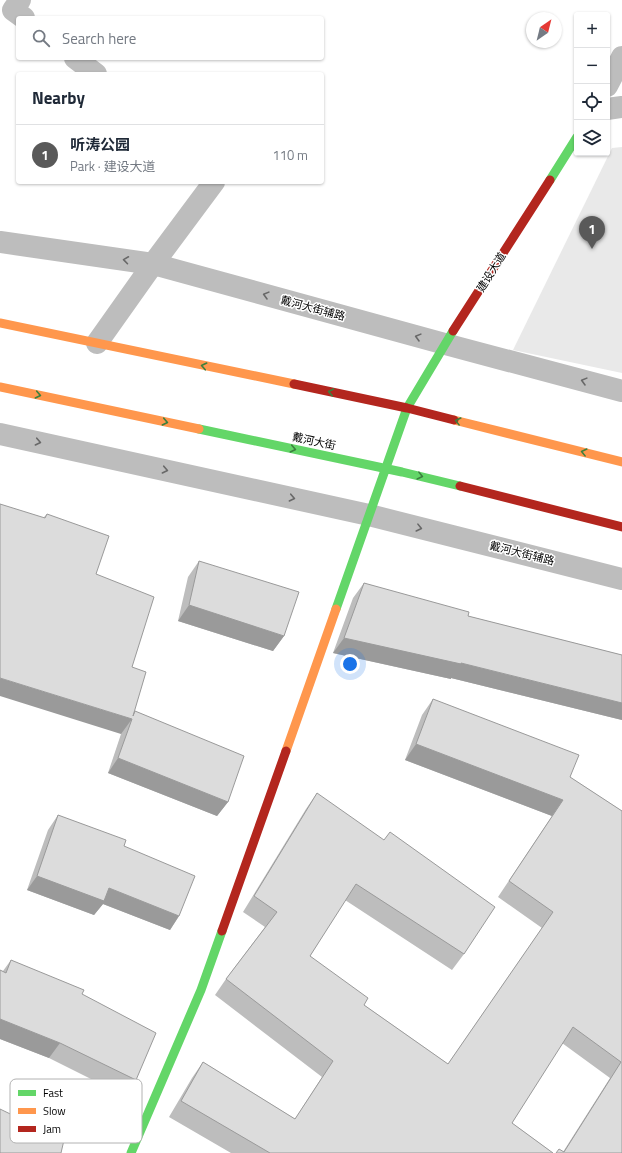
<!DOCTYPE html>
<meta charset="utf-8">
<style>
:root{--surface:#fff;--page:#f6f6f7;--text:#1f2937;--muted:#747a83;--line:#e0e1e3;--accent:#595959}
body{margin:0;font-family:"Titillium Web","Noto Sans SC",sans-serif;background:var(--page);color:var(--text)}
.controls{position:absolute;right:12px;top:12px;display:grid;overflow:hidden;border-radius:4px;box-shadow:0 1px 3px #0004}
.controls button{width:36px;height:36px;display:grid;place-items:center;padding:0;border:0;border-bottom:1px solid var(--line);background:var(--surface);color:var(--text);font:20px sans-serif}
.compass{position:absolute;left:526px;top:12px;width:36px;height:36px;border-radius:50%;background:var(--surface);box-shadow:0 1px 3px #0004;rotate:35deg}
.you{position:absolute;left:350px;top:664px;width:14px;height:14px;margin:-10px;border:3px solid #fff;border-radius:50%;background:#1a73e8;box-shadow:0 0 0 6px #1a73e833}
.badge{display:grid;place-items:center;width:26px;height:26px;border-radius:50%;background:var(--accent);color:#fff;font-size:13px;font-weight:700}
.pin{position:absolute;translate:-50% -33px;filter:drop-shadow(0 1px 2px #0008)}
.pin::after{content:'';position:absolute;top:21px;width:14px;height:12px;background:inherit;clip-path:polygon(0 0,100% 0,50% 100%)}
.list{margin:0;padding:0;list-style:none}
h2{display:flex;justify-content:space-between;align-items:center;height:52px;margin:0;padding:0 16px;font-size:17px}
h2 small{font-size:13px;font-weight:400;color:var(--muted)}
.list li{display:grid;grid-template-columns:26px 1fr auto;gap:12px;align-items:center;box-sizing:border-box;height:60px;padding:0 16px;border-top:1px solid var(--line)}
.list b{display:block;font-size:15px;white-space:nowrap}
.list p{margin:0;font-size:13px;white-space:nowrap;color:var(--muted)}
.list em{font-size:13px;font-style:normal;color:var(--muted)}
.icon{flex:none;width:22px;height:22px;fill:none;stroke:currentColor;stroke-width:2;stroke-linecap:round;stroke-linejoin:round}
.map{position:relative;flex:none;width:622px;height:1153px;overflow:hidden}
.search{position:absolute;background:var(--surface);box-shadow:0 1px 3px #0004;left:16px;top:16px;width:308px;height:44px;display:flex;align-items:center;gap:10px;box-sizing:border-box;padding:0 14px;border-radius:4px;color:var(--muted);font-size:15px}
.panel{position:absolute;background:var(--surface);box-shadow:0 1px 3px #0004;left:16px;top:72px;width:308px;height:112px;border-radius:4px}
.map>svg:first-child{display:block}
.green{fill:#e9e9e9}
.lines{fill:none;stroke-linecap:round;stroke-linejoin:round}
.street{stroke:#bdbdbd;stroke-width:22}
.fast{stroke:#63d668;stroke-width:9}
.slow{stroke:#ff974d;stroke-width:9}
.jam{stroke:#b3261e;stroke-width:9}
.wall{fill:#bdbdbd}
.shaded-wall{fill:#9a9a9a}
.building{fill:#dcdcdc;stroke:#9a9a9a}
.oneway{stroke:#686868}
.oneway2{stroke:#3b803e}
.labels{text-anchor:middle;dominant-baseline:central;stroke-width:3;stroke-linejoin:round;paint-order:stroke}
.street-label{font-size:11px;fill:#000;stroke:#fff}
.key{fill:#fff;stroke:#b2b2b2;stroke-width:1}
.key-label{font-size:11px;fill:#000}
</style>
<div class="map">
<svg width="622" height="1153" viewBox="0 0 622 1153">
<rect width="100%" height="100%" fill="#fff"/>
<path class="green" d="M622,147V373L513,350L612,148Z"/>
<g class="lines">
<path class="street" d="M20,0L13,10L24,18
M75,58L96,74
M607,86L622,57
M607,109L622,107
M0,242L153,264L445,344L622,391
M97,343L153,264L214,182
M0,434L369,515L622,579"/>
<path class="fast" d="M550,180L577,137
M199,429L402,472L460,486
M336,609L407,408L453,331
M131,1153L201,990L222,931"/>
<path class="slow" d="M0,323L294,384
M0,387L199,429
M454,420L622,462
M286,751L336,609"/>
<path class="jam" d="M453,331L550,180
M294,384L407,408L454,420
M460,486L622,527
M222,931L286,751"/>
</g>
<path class="wall" d="M47,514L96,574L132,667L134,712L228,802L217,816L108,773L121,734L44,517Z
M199,561L284,636L273,651L178,621L188,577Z
M364,583L468,616L622,655V720L451,678V679L333,653L353,598Z
M433,699L570,777L622,811V1153H556L563,1152L610,1078L562,1043L512,1123L553,1153H231L169,1117L192,1078L203,1062L295,1119L322,1077L215,995L226,979L265,927L243,912L306,809L317,793L464,954L452,970L345,900L310,956L364,1005L448,1064L542,928L498,897L552,816L405,760L422,715Z
M58,815L124,846L179,916L170,930L103,904L94,915L27,890L48,830Z
M11,960L82,994L136,1080L125,1096L49,1058L0,1039V970L3,971Z"/>
<path class="shaded-wall" d="M189,605L284,636L273,651L178,621Z
M344,638L461,663L622,703V720L451,678V679L333,653Z
M0,678L132,719L121,734L0,696Z
M416,744L563,800L552,816L405,760Z
M118,758L228,802L217,816L108,773Z
M37,876L109,888L179,916L170,930L103,904L94,915L27,890Z
M0,1019L60,1043L49,1058L0,1039Z"/>
<path class="building" d="M0,504L45,518L47,514L109,536L96,574L154,597L132,667L146,672L133,716L135,711L244,756L228,802L118,758L132,719L0,678Z
M199,561L299,592L284,636L189,605Z
M364,583L469,612L468,616L622,655V703L461,663V664L344,638Z
M433,699L579,755L570,777L622,811V1153H556L559,1149L564,1152L621,1062L573,1027L512,1123L553,1153H270L181,1101L203,1062L295,1119L333,1061L226,979L277,912L254,896L317,793L384,840L390,832L495,907L464,954L356,884L310,956L368,998L364,1005L448,1064L553,912L509,881L563,800L416,744Z
M58,815L126,840L124,846L195,876L179,916L109,888L104,901L37,876Z
M11,960L84,990L82,994L156,1033L136,1080L60,1043L0,1019V970L6,973Z
M0,1109L64,1140L61,1153H0Z"/>
<defs><path id="oneway-chevron" d="M-2-3.5L2.5 0L-2 3.5" fill="none" stroke-width="1.6" stroke-linecap="round" stroke-linejoin="round"/></defs>
<g class="oneway">
<use href="#oneway-chevron" transform="translate(126 260) rotate(-172)"/>
<use href="#oneway-chevron" transform="translate(266 295) rotate(-165)"/>
<use href="#oneway-chevron" transform="translate(418 337) rotate(-165)"/>
<use href="#oneway-chevron" transform="translate(584 381) rotate(-165)"/>
<use href="#oneway-chevron" transform="translate(38 442) rotate(12)"/>
<use href="#oneway-chevron" transform="translate(165 470) rotate(12)"/>
<use href="#oneway-chevron" transform="translate(292 498) rotate(12)"/>
<use href="#oneway-chevron" transform="translate(419 528) rotate(14)"/>
</g>
<g class="oneway2">
<use href="#oneway-chevron" transform="translate(204 366) rotate(-168)"/>
<use href="#oneway-chevron" transform="translate(331 392) rotate(-168)"/>
<use href="#oneway-chevron" transform="translate(38 395) rotate(12)"/>
<use href="#oneway-chevron" transform="translate(458 421) rotate(-166)"/>
<use href="#oneway-chevron" transform="translate(165 422) rotate(12)"/>
<use href="#oneway-chevron" transform="translate(293 449) rotate(12)"/>
<use href="#oneway-chevron" transform="translate(584 452) rotate(-166)"/>
<use href="#oneway-chevron" transform="translate(420 476) rotate(14)"/>
</g>
<g class="labels">
<g class="street-label">
<text transform="translate(491 272) rotate(-58)">建设大道</text>
<text transform="translate(313 308) rotate(15)">戴河大街辅路</text>
<text transform="translate(314 441) rotate(12)">戴河大街</text>
<text transform="translate(522 553) rotate(14)">戴河大街辅路</text>
</g>
</g>
<rect x="10" y="1079" width="132" height="64" rx="6" class="key"/>
<rect x="18" y="1090" width="18" height="6" fill="#63d668"/>
<rect x="18" y="1108" width="18" height="6" fill="#ff974d"/>
<rect x="18" y="1126" width="18" height="6" fill="#b3261e"/>
<g class="key-label">
<text x="43" y="1097">Fast</text>
<text x="43" y="1115">Slow</text>
<text x="43" y="1133">Jam</text>
</g>
</svg>
<div class="controls">
<button>+</button>
<button>−</button>
<button><svg class="icon" aria-label="locate" viewBox="0 0 24 24"><circle cx="12" cy="12" r="6"/><path d="M12 2v4M12 18v4M2 12h4M18 12h4"/></svg></button>
<button><svg class="icon" aria-label="layers" viewBox="0 0 24 24"><path d="M12 4l9 5-9 5-9-5zM3 14l9 5 9-5"/></svg></button>
</div>
<svg class="compass" viewBox="-18 -18 36 36"><path d="M0-13l5 13h-10z" fill="#e53935"/><path d="M0 13l5-13h-10z" fill="#747a83"/></svg>
<div class="you"></div>
<div class="pin badge" style="left:592px;top:249px">1</div>
<div class="search"><svg class="icon" aria-label="search" viewBox="0 0 24 24"><circle cx="10" cy="10" r="6"/><path d="M15 15l6 6"/></svg>Search here</div>
<section class="panel">
<h2>Nearby<small></small></h2>
<ul class="list">
<li><span class="badge">1</span><div><b>听涛公园</b><p>Park · 建设大道</p></div><em>110 m</em></li>
</ul>
</section>
</div>
